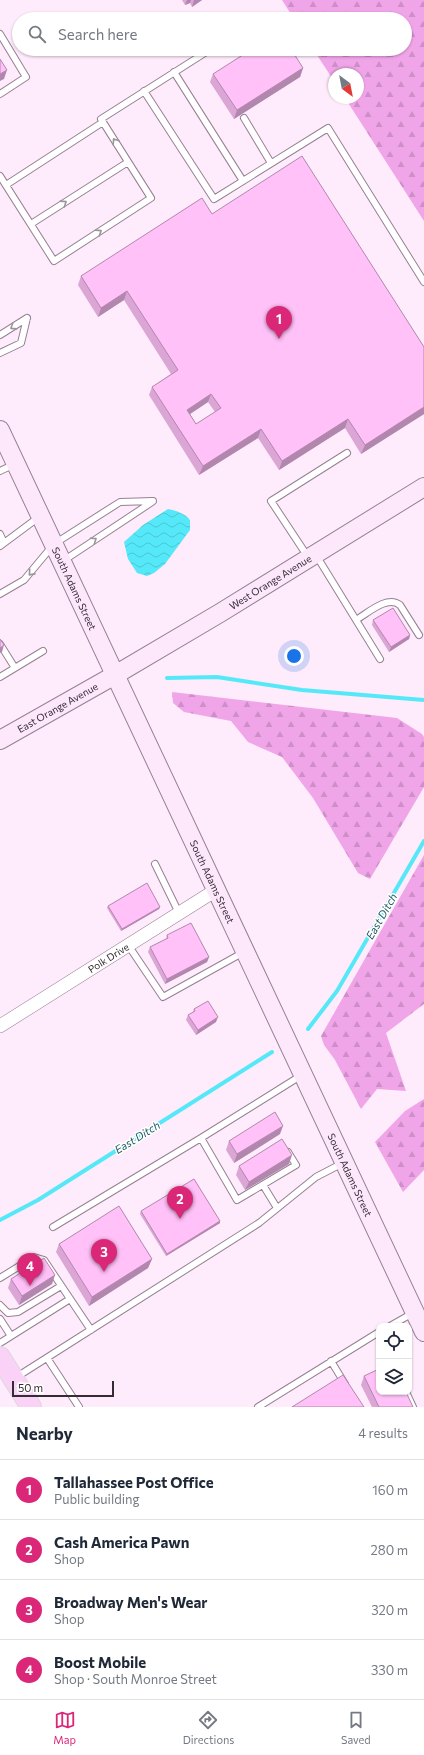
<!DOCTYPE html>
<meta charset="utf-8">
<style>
:root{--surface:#fff;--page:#f2f2f3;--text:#1f2937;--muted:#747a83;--line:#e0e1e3;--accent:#db2777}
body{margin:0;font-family:Commissioner,sans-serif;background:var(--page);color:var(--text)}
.controls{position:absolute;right:12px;bottom:12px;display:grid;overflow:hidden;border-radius:8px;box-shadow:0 1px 3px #0004}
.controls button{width:36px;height:36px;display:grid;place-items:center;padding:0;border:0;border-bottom:1px solid var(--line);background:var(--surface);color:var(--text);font:20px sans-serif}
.compass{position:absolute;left:328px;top:68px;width:36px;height:36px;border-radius:50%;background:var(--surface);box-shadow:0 1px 3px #0004;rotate:148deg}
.scale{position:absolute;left:12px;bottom:10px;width:102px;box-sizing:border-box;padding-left:4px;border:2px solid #342b33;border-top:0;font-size:11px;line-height:14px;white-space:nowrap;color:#342b33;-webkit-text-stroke:3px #fff;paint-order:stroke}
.you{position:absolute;left:294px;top:656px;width:14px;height:14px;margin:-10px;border:3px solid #fff;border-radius:50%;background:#1a73e8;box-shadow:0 0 0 6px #1a73e833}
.badge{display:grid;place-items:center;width:26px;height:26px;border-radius:50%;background:var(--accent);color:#fff;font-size:13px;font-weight:700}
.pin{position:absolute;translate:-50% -33px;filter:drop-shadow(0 1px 2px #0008)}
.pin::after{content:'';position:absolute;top:21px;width:14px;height:12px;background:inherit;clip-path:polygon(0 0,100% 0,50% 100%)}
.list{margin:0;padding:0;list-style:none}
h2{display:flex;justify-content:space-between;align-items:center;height:52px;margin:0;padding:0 16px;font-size:17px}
h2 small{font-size:13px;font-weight:400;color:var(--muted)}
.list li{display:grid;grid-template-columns:26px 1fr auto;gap:12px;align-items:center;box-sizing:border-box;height:60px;padding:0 16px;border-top:1px solid var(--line)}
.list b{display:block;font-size:15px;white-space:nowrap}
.list p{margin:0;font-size:13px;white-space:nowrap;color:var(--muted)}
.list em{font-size:13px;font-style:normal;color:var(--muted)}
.icon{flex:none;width:22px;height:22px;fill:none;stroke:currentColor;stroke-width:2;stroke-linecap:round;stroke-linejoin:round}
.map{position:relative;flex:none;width:424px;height:1407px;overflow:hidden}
.search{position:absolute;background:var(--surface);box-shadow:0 1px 3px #0004;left:12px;right:12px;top:12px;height:44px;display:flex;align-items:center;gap:10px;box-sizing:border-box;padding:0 14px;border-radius:22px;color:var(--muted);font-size:15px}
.sheet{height:292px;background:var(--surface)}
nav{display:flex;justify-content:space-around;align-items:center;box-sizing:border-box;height:56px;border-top:1px solid var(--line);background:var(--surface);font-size:11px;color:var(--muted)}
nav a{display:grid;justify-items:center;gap:2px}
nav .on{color:var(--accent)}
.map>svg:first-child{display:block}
.forest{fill:url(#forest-firs)}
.water{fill:url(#water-waves)}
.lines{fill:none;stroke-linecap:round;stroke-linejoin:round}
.stream{stroke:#55e8f8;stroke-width:4}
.service-casing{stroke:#968194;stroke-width:8}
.minor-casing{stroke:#968194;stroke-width:14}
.secondary-casing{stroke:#968194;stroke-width:20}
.primary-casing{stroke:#dad9da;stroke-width:22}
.service{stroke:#fff;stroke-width:6}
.minor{stroke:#fff;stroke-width:13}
.secondary{stroke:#fde8fb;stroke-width:18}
.primary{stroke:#fad2f7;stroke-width:20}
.wall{fill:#dba6d5;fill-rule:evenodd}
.shaded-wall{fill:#b287ae}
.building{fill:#ffc1f8;stroke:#b287ae;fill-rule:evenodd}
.oneway{stroke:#9a9599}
.labels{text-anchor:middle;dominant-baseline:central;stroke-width:3;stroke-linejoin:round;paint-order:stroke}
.street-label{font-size:10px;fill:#342b33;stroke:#fff}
.water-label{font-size:11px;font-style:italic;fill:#1c5960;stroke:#fff}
</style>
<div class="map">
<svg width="424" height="1407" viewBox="0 0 424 1407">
<defs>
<pattern id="forest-firs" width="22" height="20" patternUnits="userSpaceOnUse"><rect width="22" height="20" fill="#f0a5e9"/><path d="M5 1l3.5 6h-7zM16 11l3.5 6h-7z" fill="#ce8ec8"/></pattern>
<pattern id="water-waves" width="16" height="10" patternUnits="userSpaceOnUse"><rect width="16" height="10" fill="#55e8f8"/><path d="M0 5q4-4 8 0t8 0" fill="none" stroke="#4bc7d5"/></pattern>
</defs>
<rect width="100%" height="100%" fill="#feebfb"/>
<path class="forest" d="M282,0H424V221L345,98H358V74H334V81L313,49H405V19H294Z
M172,692L397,718L422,734L424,737V787L370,879L358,873L313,798L282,757L248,742L231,721L184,712L173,703Z
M424,855V1004L386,1033L406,1091L377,1089L361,1109L335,1060L324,1045L321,1036Z
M424,1099V1170L403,1192L375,1142L405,1111Z"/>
<path class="water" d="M168,509C177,511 184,513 190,520V530L165,564L154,573L147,576L137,573L128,559L124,542L143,525Z"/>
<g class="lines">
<path class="stream" d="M167,678L217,677L302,690L424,700
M308,1029L337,991L424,841
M0,1220L38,1200L272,1052"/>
<g class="service-casing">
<path id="service" d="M0,34L26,77L0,94
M174,72L243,181
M144,91L214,199L328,128L424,282
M244,118L271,163
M0,176L54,261L151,198L101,119L211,49
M6,185L103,122
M31,224L128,162
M0,335L27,318
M0,353L21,343L27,318
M0,471L15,464
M0,534L4,543
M0,546L39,517
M316,555L380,659
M308,557L271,501L347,453
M63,561L152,502
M0,594L24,580L54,544L120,502L153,501
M356,620C368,613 387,595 400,605L419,635
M0,644L15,668
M0,677L43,651
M155,864L179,913
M128,945L163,997L244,952
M201,1138L237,1200L296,1165L288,1152
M263,1185L277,1208
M53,1227L201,1138L302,1075
M0,1278L34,1257L44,1260L91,1330
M0,1305L8,1313L18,1312L61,1286
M0,1319L11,1336
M390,1326L413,1313
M0,1343L70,1299
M47,1358L79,1407
M331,1361L345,1384
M15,1378L259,1223L316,1177L343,1163
M406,1392L413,1407
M258,1407L379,1332"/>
</g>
<g class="minor-casing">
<g id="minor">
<path id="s1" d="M0,1026L216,890"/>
</g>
</g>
<g class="secondary-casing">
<g id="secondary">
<path id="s2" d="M0,430L424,1332"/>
<path id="s3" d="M0,740L115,675L220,613L424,487"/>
</g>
</g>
<g class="primary-casing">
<path id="primary" d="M0,1357L31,1407"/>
</g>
<use href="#service" class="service"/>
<use href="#minor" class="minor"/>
<use href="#secondary" class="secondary"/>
<use href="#primary" class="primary"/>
</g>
<path class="wall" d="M182,0H202L192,7L190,3L185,5Z
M303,68L300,77L234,119L210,82L213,74Z
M212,214L424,347V414L361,454L345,428L279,470L258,438L199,475L149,395L152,387L171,374L124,300L98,317L78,285L81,276ZM208,402L215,412L196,424L190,414Z
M373,620L410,635L409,639L389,652L372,625Z
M108,906L160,907L159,909L121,931L107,908Z
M167,935L209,957L207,962L165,984L148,952L150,947L166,939Z
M194,1009L216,1022L196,1035L186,1020L188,1015L193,1012Z
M280,1134L234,1163L226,1150L229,1141Z
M289,1164L245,1190L236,1175L239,1166Z
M141,1211L220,1221V1223L166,1256L140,1214Z
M59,1244L152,1259L148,1268L89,1306L56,1252Z
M11,1279L52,1284L19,1305L8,1288Z
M364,1376L413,1407H372L361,1385Z"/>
<path class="shaded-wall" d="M187,0H191L190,3L185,5Z
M194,0H202L192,7Z
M303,68L300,77L234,119L237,110Z
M7,70L4,79L0,81V74Z
M127,291L124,300L98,317L101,308Z
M211,394L208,402L184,418L187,410Z
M424,407V414L361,454L365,445Z
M348,419L345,428L279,470L282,461Z
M261,429L258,438L199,475L203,466Z
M410,635L409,639L389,652L391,647Z
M4,645L2,652L0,653V648Z
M160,907L159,909L121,931L122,929Z
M209,957L207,962L165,984L167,979Z
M218,1017L216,1022L196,1035L198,1030Z
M283,1126L280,1134L234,1163L237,1154Z
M292,1155L289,1164L245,1190L249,1182Z
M220,1221V1223L166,1256L167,1254Z
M152,1259L148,1268L89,1306L92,1297Z
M55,1275L52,1284L19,1305L22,1296Z"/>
<path class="building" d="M252,49H291L303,68L237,110L213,74Z
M0,59L7,70L0,74Z
M302,156L424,347V407L365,445L348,419L282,461L261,429L203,466L152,387L178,370L127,291L101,308L81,276L202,198L212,214ZM211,394L221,408L196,424L187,410Z
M393,608L410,635L391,647L373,620Z
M0,639L4,645L0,648Z
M147,883L160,907L122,929L108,906Z
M191,923L209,957L167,979L150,947L168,938L167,935Z
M208,1001L218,1017L198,1030L188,1015L195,1011L194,1009Z
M275,1112L283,1126L237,1154L229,1141Z
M282,1139L292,1155L249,1182L239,1166Z
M194,1179L220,1221L167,1254L141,1211Z
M119,1206L152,1259L92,1297L59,1244Z
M44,1258L55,1275L22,1296L11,1279Z
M379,1369V1392H406L413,1407H379L364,1376Z
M343,1375L364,1407H292Z"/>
<defs><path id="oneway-chevron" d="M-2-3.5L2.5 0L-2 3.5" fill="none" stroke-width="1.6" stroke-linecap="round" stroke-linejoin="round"/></defs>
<g class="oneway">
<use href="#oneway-chevron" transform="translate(115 141) rotate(-123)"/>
<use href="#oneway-chevron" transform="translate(64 203) rotate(-33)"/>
<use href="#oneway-chevron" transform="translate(99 232) rotate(-33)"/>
<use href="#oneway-chevron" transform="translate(13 327) rotate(147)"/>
<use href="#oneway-chevron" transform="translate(94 540) rotate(-34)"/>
<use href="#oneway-chevron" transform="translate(31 573) rotate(132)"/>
</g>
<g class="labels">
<g class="street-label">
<text stroke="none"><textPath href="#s3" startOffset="313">West Orange Avenue</textPath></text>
<text stroke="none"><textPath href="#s2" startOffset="175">South Adams Street</textPath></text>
<text stroke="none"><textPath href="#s3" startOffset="66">East Orange Avenue</textPath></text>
<text stroke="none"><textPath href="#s2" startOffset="499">South Adams Street</textPath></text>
<text stroke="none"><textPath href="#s1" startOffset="128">Polk Drive</textPath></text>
<text stroke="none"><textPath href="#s2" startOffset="823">South Adams Street</textPath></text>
</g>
<g class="water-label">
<text transform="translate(381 916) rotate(-60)">East Ditch</text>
<text transform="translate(137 1137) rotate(-32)">East Ditch</text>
</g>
</g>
</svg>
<div class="controls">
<button><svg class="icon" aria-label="locate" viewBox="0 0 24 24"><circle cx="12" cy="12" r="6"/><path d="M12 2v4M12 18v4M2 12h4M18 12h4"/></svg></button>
<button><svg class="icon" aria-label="layers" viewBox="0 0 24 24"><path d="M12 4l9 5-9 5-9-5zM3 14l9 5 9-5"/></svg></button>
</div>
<svg class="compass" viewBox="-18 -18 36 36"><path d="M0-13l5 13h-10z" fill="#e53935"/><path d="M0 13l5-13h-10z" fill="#747a83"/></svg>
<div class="scale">50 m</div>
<div class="you"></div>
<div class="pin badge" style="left:279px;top:339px">1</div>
<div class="pin badge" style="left:180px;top:1219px">2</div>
<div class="pin badge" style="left:104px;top:1272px">3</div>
<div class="pin badge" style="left:30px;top:1286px">4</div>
<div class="search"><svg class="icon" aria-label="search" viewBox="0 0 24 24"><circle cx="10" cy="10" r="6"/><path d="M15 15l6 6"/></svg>Search here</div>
</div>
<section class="sheet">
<h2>Nearby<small>4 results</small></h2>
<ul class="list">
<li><span class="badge">1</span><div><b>Tallahassee Post Office</b><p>Public building</p></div><em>160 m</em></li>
<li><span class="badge">2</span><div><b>Cash America Pawn</b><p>Shop</p></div><em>280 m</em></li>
<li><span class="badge">3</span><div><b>Broadway Men's Wear</b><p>Shop</p></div><em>320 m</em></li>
<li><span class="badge">4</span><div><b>Boost Mobile</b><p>Shop · South Monroe Street</p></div><em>330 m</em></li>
</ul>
</section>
<nav>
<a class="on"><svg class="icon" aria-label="map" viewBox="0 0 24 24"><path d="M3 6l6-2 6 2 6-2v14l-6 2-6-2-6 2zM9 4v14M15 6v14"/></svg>Map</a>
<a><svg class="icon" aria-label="directions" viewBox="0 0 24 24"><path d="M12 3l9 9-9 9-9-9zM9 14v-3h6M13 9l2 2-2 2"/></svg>Directions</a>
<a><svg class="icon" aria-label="saved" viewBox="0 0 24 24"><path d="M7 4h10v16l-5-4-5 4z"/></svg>Saved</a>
</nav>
